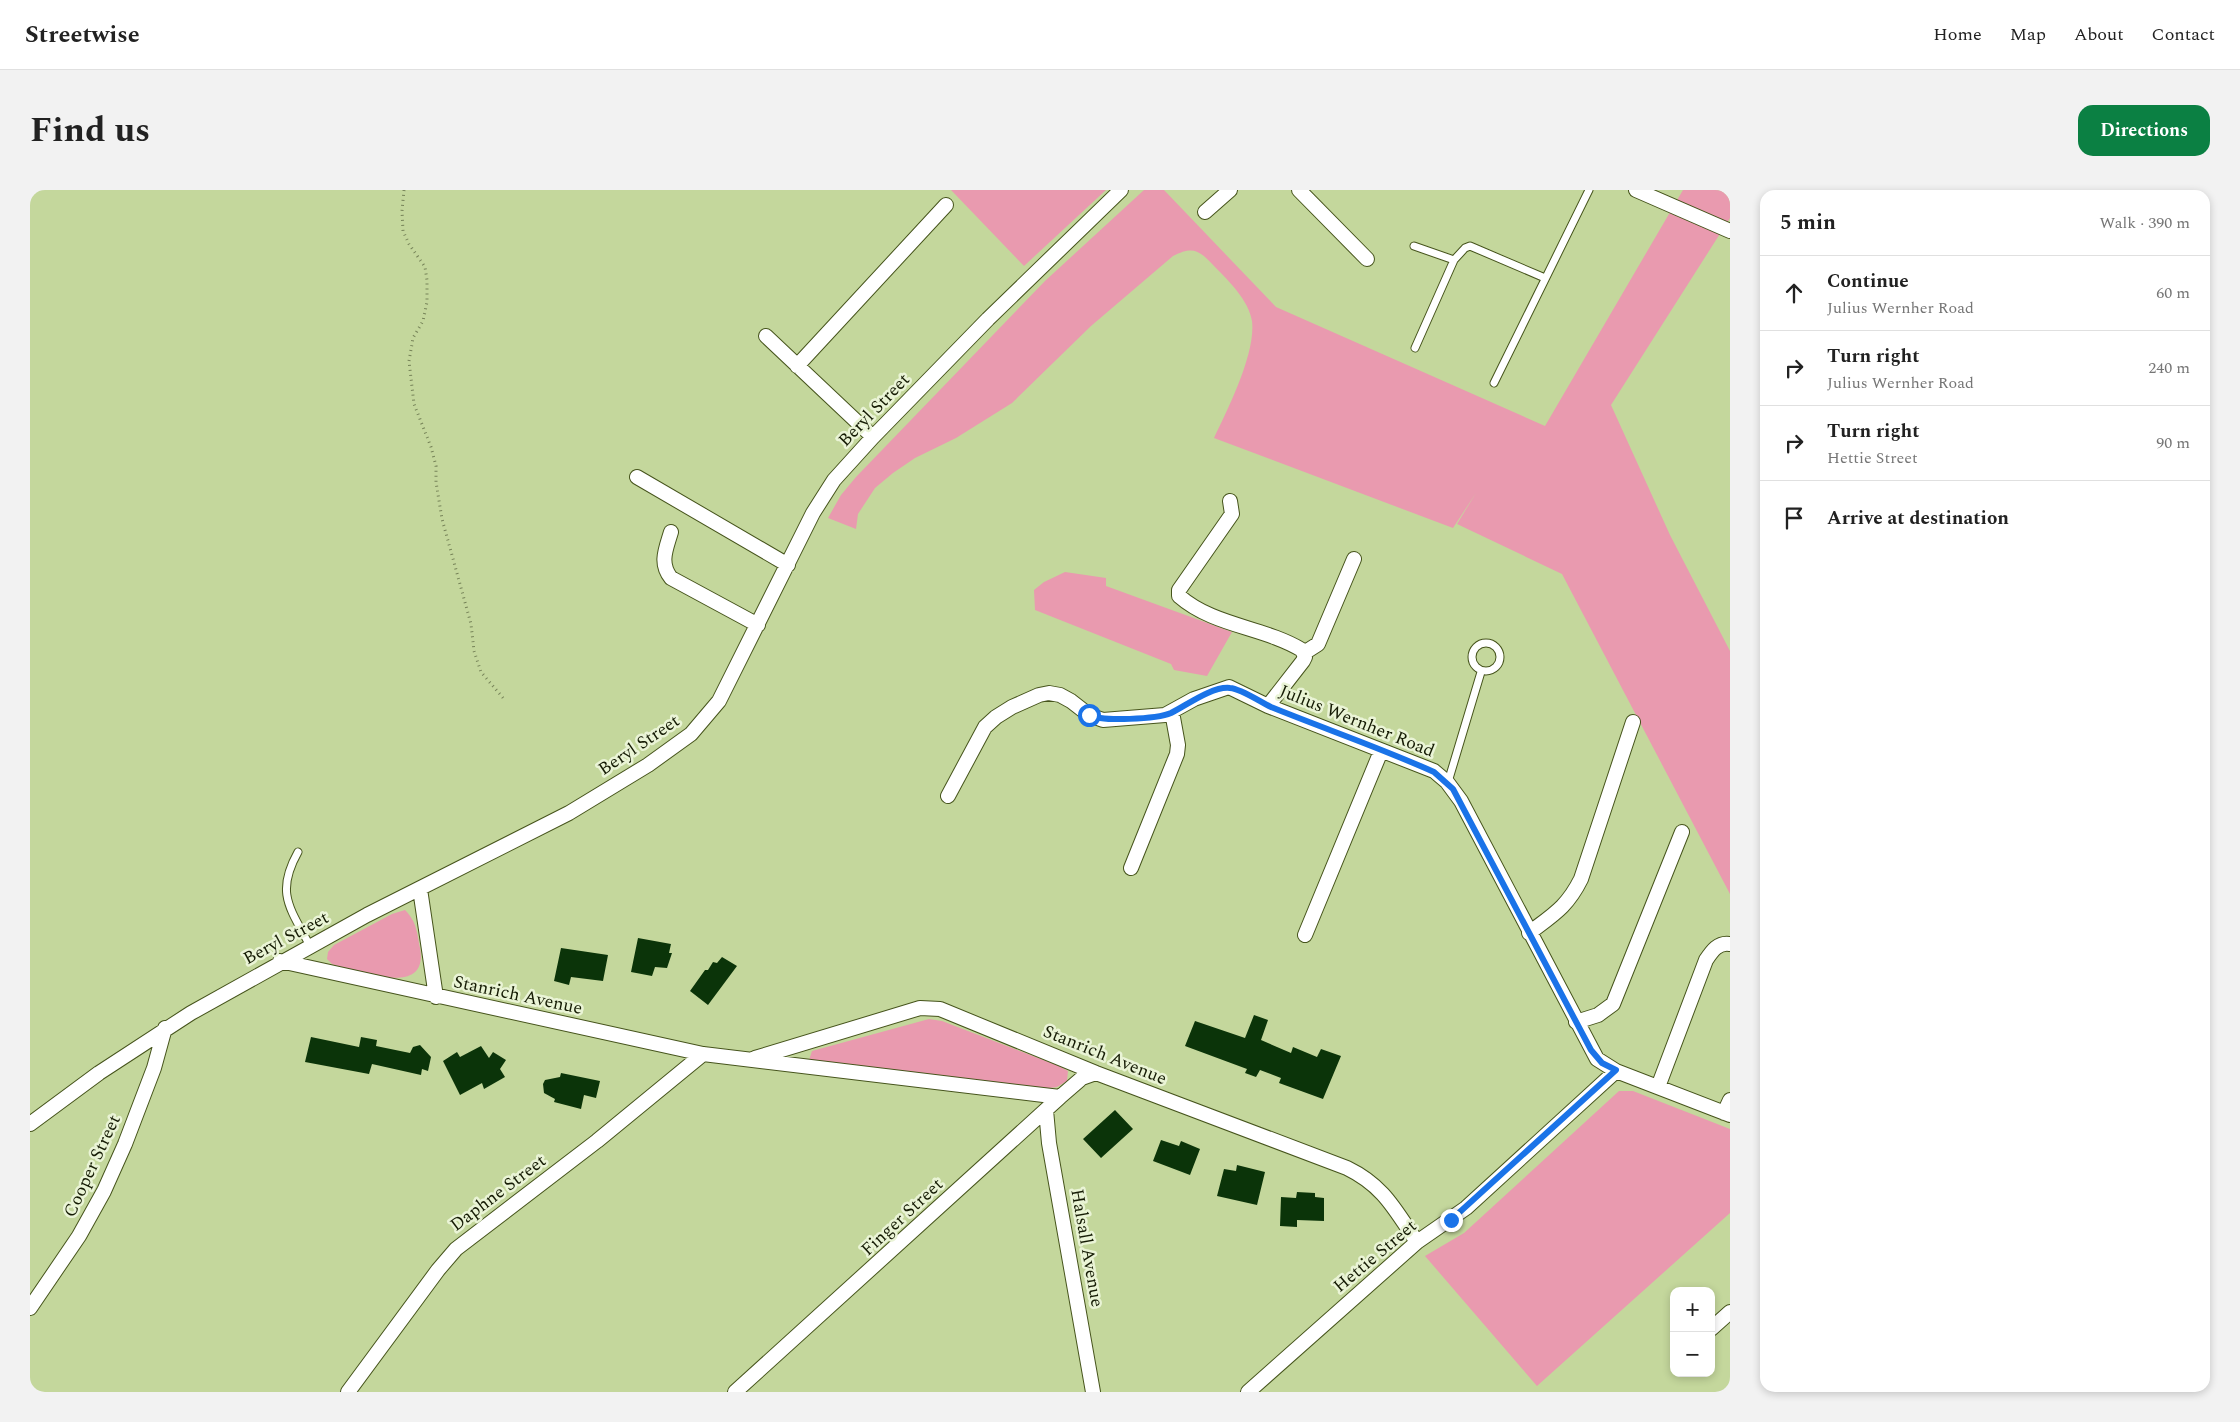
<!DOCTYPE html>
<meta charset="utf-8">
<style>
:root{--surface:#fff;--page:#f2f2f2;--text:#222;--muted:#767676;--line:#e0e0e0;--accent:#0b8043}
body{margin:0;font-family:Spectral,serif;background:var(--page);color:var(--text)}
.controls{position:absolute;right:15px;bottom:15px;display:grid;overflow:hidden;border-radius:10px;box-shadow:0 2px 8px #0003}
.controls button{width:45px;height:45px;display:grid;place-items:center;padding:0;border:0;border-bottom:1px solid var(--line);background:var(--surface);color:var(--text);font:25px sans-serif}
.stop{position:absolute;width:15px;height:15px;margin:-11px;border:4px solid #1a73e8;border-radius:50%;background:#fff}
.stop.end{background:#1a73e8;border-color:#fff;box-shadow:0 1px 5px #0008}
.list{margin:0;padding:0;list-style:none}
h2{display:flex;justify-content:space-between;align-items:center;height:65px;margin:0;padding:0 20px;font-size:21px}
h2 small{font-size:16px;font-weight:400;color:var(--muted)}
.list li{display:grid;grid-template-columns:32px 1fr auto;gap:15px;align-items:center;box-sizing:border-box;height:75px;padding:0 20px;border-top:1px solid var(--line)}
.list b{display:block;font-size:19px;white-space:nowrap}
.list p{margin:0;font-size:16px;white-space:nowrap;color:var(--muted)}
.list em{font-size:16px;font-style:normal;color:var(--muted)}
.icon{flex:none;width:28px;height:28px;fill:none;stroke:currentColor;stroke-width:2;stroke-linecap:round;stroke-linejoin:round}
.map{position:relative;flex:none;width:1700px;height:1202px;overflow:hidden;border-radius:15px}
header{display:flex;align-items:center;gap:30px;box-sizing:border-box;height:70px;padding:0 25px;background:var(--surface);border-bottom:1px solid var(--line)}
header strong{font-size:24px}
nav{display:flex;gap:28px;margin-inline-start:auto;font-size:18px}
.intro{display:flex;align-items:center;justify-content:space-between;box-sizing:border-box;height:120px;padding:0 30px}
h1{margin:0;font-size:35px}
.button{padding:12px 22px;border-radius:15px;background:var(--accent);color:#fff;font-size:18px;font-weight:700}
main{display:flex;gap:30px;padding:0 30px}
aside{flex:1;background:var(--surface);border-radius:15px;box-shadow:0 2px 8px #0003}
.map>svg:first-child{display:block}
.green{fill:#e99aaf}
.building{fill:#0b3409}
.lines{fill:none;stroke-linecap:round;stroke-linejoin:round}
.service-casing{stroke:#46541c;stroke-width:9}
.minor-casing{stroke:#46541c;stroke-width:16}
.path{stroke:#768358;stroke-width:3;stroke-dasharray:1 4;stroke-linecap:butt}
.service{stroke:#fff;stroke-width:7}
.minor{stroke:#fff;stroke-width:14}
.route{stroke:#1a73e8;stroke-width:6}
.labels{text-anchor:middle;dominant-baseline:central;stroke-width:5;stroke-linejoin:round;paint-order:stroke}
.street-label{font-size:18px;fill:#151b04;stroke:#eaf4d6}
</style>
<header>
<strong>Streetwise</strong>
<nav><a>Home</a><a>Map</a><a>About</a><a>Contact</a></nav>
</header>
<div class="intro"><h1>Find us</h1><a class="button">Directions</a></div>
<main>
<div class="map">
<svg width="1700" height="1202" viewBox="0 0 1700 1202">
<rect width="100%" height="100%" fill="#c4d79c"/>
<path class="green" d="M921,0H1076L994,76Z
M1114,0H1134L1246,117L1515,236L1653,0H1700V28L1581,215L1640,345L1700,461V704L1532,384L1427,334L1446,303L1423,338L1184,248C1198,219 1226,163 1222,131C1219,111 1199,91 1185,77C1170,61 1164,55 1143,66L1061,136L982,213L926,248L885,268L863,283L845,298L828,324L826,339L798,328L811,305L826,287L1015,91Z
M1035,382L1076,388V396L1202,442L1177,486L1144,480L1141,474L1005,420L1004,400L1014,392Z
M375,720C387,732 387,743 390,758C399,807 334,782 310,777L302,774L297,769L298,762L304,755L362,724Z
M899,829L912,831L1029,876L1038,881L1037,891L1027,897L1012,899L779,870L782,861Z
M1589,901H1603L1700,939V1023L1507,1196L1395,1066L1434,1043Z"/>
<path class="building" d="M608,748L641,754L639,763H642L637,778L625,777L622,786L601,782Z
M531,758L578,765L573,791L541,787L539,795L524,791Z
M692,767L707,776L678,815L660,801L675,780H678L683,772L687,773Z
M1224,825L1238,830L1231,850L1261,863L1263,857L1287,867L1291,859L1311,866L1293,909L1249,893L1251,888L1230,880L1226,887L1215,883L1217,879L1155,856L1165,831L1215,848Z
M281,847L329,857L331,847L347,850L346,856L380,863L383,857L390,855L401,867L398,881L392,879L391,885L342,874L339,884L275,872Z
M451,856L459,868L463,862L476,870L470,879L475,887L454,899L452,893L430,905L413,871L427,862L430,867Z
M531,883L570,891L566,908L554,905L551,919L524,912L525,909L514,903L513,894L515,890L530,887Z
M1085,920L1103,939L1071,968L1053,949Z
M1131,950L1149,956L1151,951L1170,959L1160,985L1123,971Z
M1207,975L1235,982L1227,1015L1187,1006L1194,979L1206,981Z
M1267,1002L1285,1003V1007L1294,1008V1031L1267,1030V1037L1250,1036L1251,1007L1266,1008Z"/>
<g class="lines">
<g class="service-casing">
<path id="service" d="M1384,56L1424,70
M1385,158L1424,70L1435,58L1440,56L1515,88
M1464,193L1559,0
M1442 467a14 14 0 1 1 28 0a14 14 0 1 1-28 0Z
M1418,592L1451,482
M268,662C245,703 260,718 280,756"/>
</g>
<g class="minor-casing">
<path id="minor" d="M1269,0L1337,69
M1606,0L1700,41
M1175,22L1200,0
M736,146L843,247
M767,176L916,15
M607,287L758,375
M1200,311L1202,324L1149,400V406C1183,436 1234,437 1272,460L1275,467L1273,471L1238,516
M641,342C636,359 629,373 641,388L728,435
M1274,463L1288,454L1324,369
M918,606L955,537L966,527L982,517L1009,505L1019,503L1030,505L1041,511L1059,525L1073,530L1135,525L1164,509L1199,497L1238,516L1404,581L1417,592L1431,611L1567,869L1586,881L1700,925
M1101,678L1147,564L1148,555L1142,522
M390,699L406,807
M1499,743C1524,724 1537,717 1551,689L1603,532
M1275,745L1351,561
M250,771L673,864L1030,907
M1546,832L1568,825L1583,814L1652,642
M725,868L890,818L910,819L1066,883L1317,978C1354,996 1365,1020 1387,1052
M1628,897L1676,770C1682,761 1688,752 1700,754
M1016,920L1019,953L1063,1202
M1694,923L1700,910
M0,934L69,883L161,823L337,725L539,623L618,575L661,544L689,511L783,323L804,290L843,247L958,129L1091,0
M0,1118L49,1046L74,1001L95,954L124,878L135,838
M1681,1139L1700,1122
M318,1202L408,1080L426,1059L567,951L673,864
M705,1202L1030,907L1052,888L1066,883
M1218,1202L1387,1052L1436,1018L1586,881"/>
</g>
<path class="path" d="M374,0L372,21L373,41L379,54L395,77L397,90V112L393,131L383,148L379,171L384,214L401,257L406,276V292L412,329L441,434L444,461L451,482L474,509"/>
<use href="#service" class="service"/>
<use href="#minor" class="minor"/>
</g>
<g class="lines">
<path class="route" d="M1059,525C1072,532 1127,529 1141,523C1157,515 1182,496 1200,498C1212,499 1230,512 1241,517C1295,539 1351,558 1404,582L1423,599L1561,860L1572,873L1586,880L1421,1030"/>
</g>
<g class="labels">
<g class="street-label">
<text transform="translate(844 220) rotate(-46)">Beryl Street</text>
<text transform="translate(1327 531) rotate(22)">Julius Wernher Road</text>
<text transform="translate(609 555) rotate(-34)">Beryl Street</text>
<text transform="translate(256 748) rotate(-28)">Beryl Street</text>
<text transform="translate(488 805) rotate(12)">Stanrich Avenue</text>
<text transform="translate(1075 865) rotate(22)">Stanrich Avenue</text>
<text transform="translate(62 976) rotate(-65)">Cooper Street</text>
<text transform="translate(468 1003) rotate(-37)">Daphne Street</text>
<text transform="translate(872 1027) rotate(-43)">Finger Street</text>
<text transform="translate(1057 1058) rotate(80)">Halsall Avenue</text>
<text transform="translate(1345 1066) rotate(-40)">Hettie Street</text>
</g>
</g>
</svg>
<div class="controls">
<button>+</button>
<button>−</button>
</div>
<div class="stop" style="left:1059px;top:525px"></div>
<div class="stop end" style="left:1421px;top:1030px"></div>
</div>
<aside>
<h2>5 min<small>Walk · 390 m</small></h2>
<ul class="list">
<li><svg class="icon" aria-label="ahead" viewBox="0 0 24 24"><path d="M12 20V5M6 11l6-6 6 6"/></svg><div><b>Continue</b><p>Julius Wernher Road</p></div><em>60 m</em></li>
<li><svg class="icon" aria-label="right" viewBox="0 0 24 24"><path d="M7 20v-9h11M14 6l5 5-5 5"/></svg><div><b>Turn right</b><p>Julius Wernher Road</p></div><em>240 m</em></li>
<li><svg class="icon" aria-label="right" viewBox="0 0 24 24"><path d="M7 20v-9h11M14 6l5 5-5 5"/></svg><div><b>Turn right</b><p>Hettie Street</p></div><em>90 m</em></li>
<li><svg class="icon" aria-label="arrive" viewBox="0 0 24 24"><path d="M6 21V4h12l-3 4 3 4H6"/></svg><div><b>Arrive at destination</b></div></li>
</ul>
</aside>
</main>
